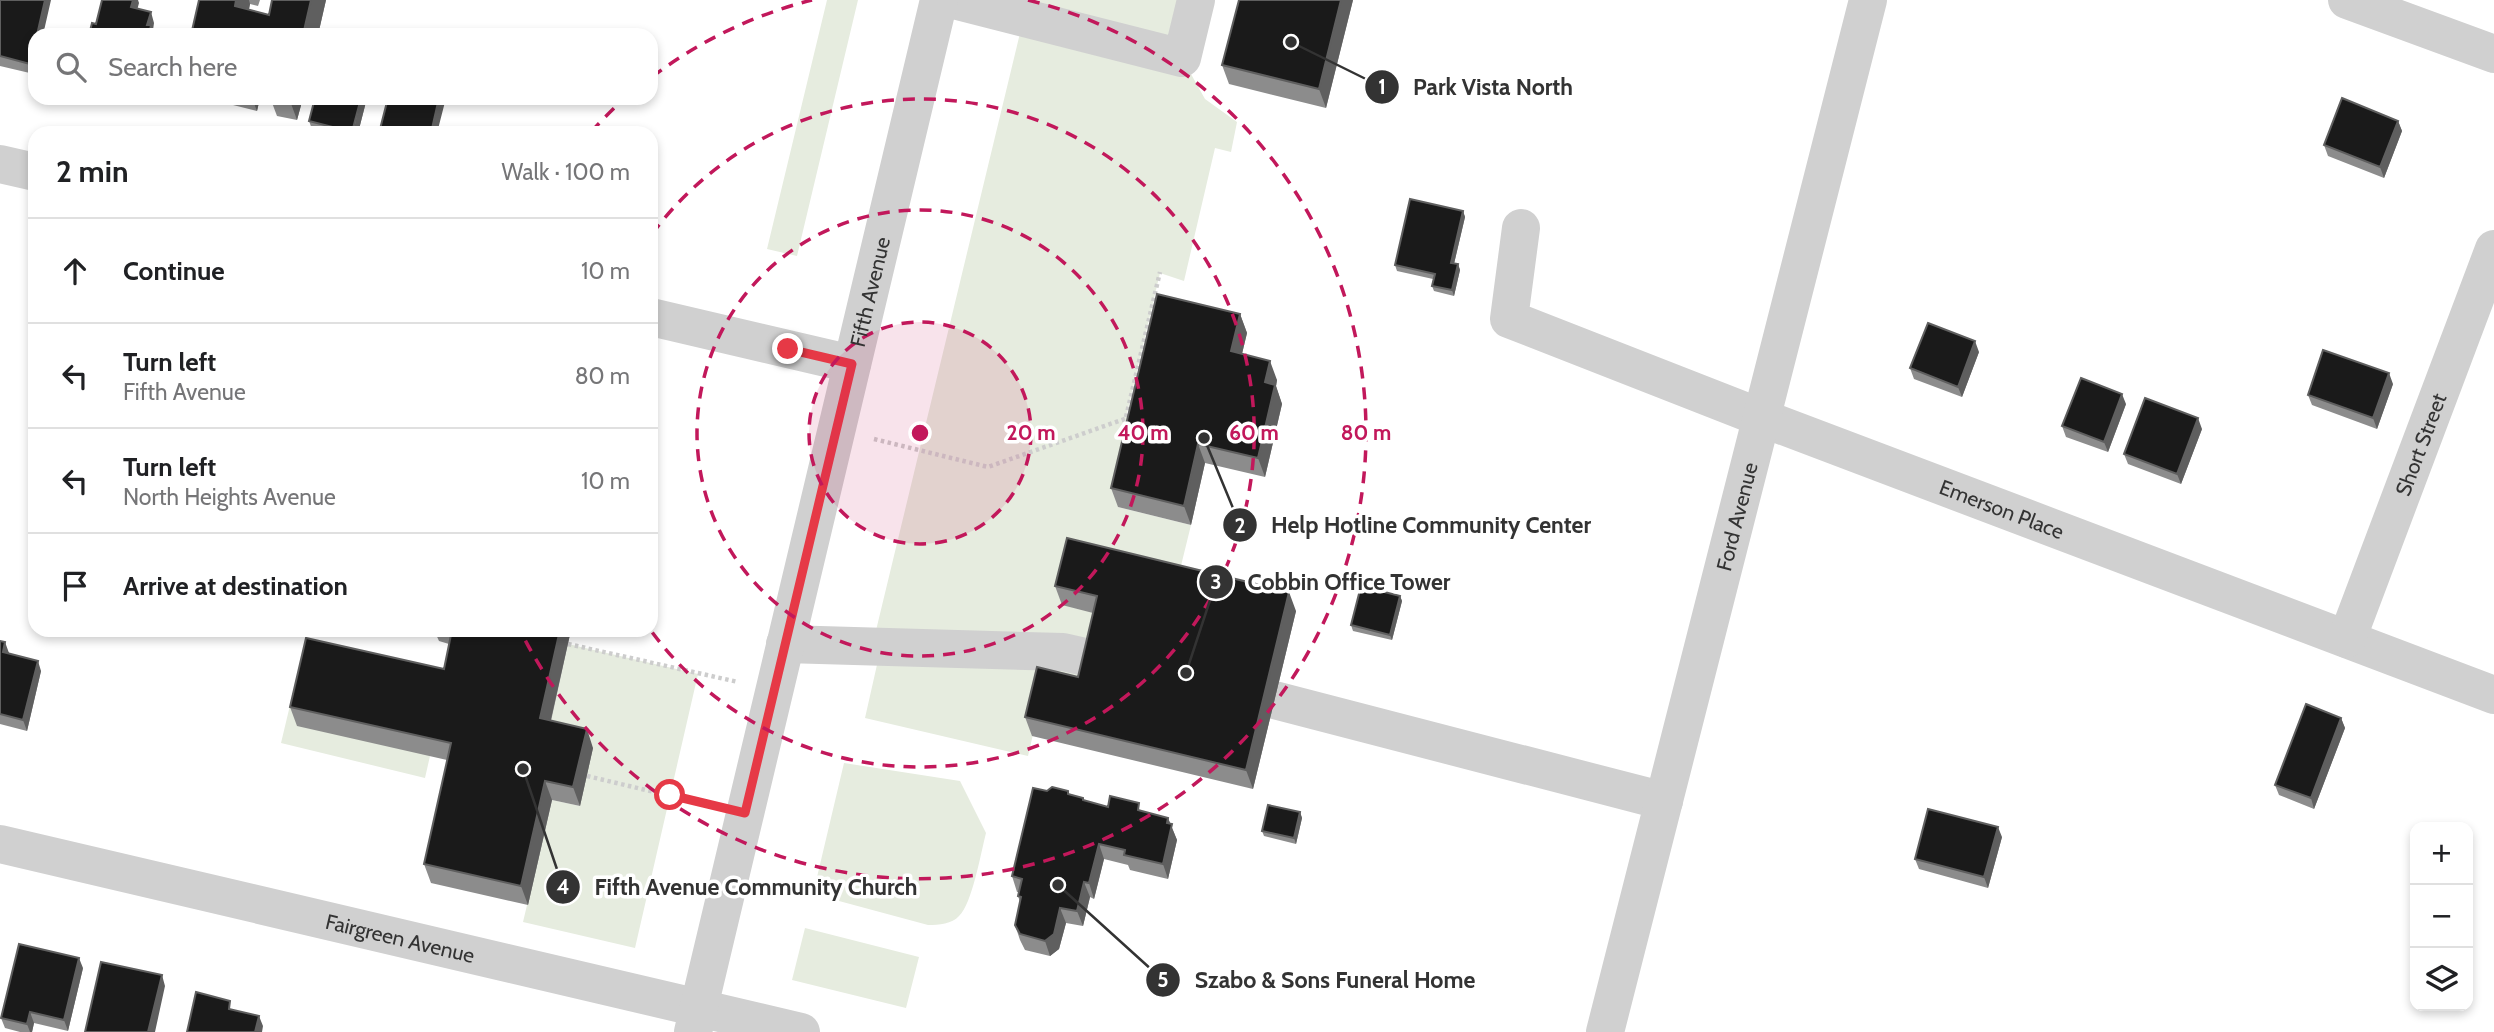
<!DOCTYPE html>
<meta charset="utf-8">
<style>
:root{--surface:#fff;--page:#f6f6f6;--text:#202124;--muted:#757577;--line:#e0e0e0}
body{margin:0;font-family:Cabin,sans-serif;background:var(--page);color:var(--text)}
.controls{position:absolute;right:21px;bottom:21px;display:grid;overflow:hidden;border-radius:14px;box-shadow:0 4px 10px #0003}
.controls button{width:63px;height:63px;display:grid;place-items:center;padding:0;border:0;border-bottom:2px solid var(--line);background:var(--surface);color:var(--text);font:35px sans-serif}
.stop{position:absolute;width:21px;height:21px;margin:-16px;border:5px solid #e63946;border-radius:50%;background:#fff}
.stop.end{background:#e63946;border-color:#fff;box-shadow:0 2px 7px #0008}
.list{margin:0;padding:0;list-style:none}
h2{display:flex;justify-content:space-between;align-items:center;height:91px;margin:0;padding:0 28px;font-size:30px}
h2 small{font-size:23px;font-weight:400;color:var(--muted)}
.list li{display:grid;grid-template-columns:46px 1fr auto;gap:21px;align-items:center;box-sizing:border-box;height:105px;padding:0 28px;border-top:2px solid var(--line)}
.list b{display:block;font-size:26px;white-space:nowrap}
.list p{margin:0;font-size:23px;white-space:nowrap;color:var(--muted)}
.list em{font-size:23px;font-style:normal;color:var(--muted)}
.icon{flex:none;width:38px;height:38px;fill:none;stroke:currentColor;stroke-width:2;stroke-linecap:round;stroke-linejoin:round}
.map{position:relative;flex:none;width:2494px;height:1032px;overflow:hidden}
.search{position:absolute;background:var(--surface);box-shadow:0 4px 10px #0003;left:28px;top:28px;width:630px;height:77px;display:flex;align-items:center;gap:18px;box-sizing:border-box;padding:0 24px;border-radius:21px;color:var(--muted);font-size:26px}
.panel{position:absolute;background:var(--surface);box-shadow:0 4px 10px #0003;left:28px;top:126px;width:630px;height:511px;border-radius:21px}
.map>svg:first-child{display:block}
.green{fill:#e6ecdf}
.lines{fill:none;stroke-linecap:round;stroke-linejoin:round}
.path{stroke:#cdcdcd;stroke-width:4.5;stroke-dasharray:3.5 3.5;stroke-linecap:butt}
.minor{stroke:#d0d0d0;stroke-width:38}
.wall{fill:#8c8c8c}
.shaded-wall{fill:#5f5f5f}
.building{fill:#1a1a1a;stroke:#5f5f5f;stroke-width:2}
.route{stroke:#e63946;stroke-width:9}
.ring{fill:none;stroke:#c2185b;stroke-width:3.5;stroke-dasharray:12 9}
.labels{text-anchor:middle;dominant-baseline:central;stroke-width:7;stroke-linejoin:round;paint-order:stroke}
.street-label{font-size:21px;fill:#333;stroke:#fff}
.centre{fill:#c2185b;stroke:#fff;stroke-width:3.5}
.ring-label{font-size:21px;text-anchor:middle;font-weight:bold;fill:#c2185b;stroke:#fff;stroke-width:7;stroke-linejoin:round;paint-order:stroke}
.leader{fill:none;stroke:#333;stroke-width:2.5}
.callout-dot{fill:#333;stroke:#fff;stroke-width:2.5}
.mark-label{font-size:21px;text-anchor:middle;font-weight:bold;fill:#fff}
.callout-label{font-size:23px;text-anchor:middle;font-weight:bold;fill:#333;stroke:#fff;stroke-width:7;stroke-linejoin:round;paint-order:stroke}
</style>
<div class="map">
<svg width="2494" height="1032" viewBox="0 0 2494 1032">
<rect width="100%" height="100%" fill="#fff"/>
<path class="green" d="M827,0H858L797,256L767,249Z
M1028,0H1196L1182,58L1205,99L1237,122L1231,152L1215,148L1184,281L1160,273L1126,417L1140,413L1118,507L1191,525L1177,582L1104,615L1084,696L1044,687L1028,756L865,718L881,647H872Z
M568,644L698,674L635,948L523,922L552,800L580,806L547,737Z
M302,655L430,756L425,778L281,743Z
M844,763L960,781L986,833C981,852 972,904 959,916C952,924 939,925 928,925L813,894Z
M805,928L919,957L906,1008L792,980Z"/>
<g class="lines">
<path class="path" d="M1126,417L1160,272
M874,439L988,467L1133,416
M568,644L738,682
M587,776L709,805"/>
<g class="minor">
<path d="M954,0L1182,58L1196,0"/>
<path d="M2347,0L2494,54"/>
<path d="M0,164L35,172"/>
<path id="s1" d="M1521,228L1509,319L1762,418L2494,695"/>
<path d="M651,317L852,364"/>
<path id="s2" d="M2347,639L2494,249"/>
<path d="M785,644L1063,652L1094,659"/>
<path d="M1274,700L1664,801"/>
<path id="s3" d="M0,844L801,1032"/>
<path id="s4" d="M693,1032L939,0"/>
<path id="s5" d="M1605,1032L1868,0"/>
</g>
</g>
<path class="wall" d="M0,0L35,35V69L34,74L0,66Z
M199,0H260L258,6L250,4L249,10L269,15L272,0H326L318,35H191Z
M1353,0L1326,108L1229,84L1222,65Z
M200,98H216L215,101Z
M230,98H303L297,120L277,116L271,100L260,98L257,111L233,105Z
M367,98L358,133H319L313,132L309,121Z
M2398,121L2402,131L2384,178L2328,156L2324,145Z
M1463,211L1465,217L1454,264H1458L1460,270L1454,296L1434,291L1432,286L1433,279L1397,271L1395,265Z
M1240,314L1247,333L1242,354L1277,380L1276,386L1282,404L1265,477L1205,463L1191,525L1118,507L1111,488Z
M1979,352L1962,397L1914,379L1910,368Z
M2393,384L2377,429L2312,405L2308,395Z
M2126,404L2108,452L2066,437L2062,426Z
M2202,429L2181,484L2128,464L2124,454Z
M1055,586L1296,611L1253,789L1032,736L1025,717L1078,677L1093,613L1062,605Z
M1400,596L1402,601L1392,640L1353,631L1351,625Z
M434,630H571L551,721L593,748L580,806L552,800L528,905L431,883L424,864L447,760L297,726L290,707L444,669L449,644L439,641Z
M0,641L9,653L41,671L27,731L0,724Z
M2341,718L2345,728L2314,809L2279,795L2275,785Z
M1070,794L1083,798L1085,801L1108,807L1142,811L1168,818L1177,840L1168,879L1130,870L1128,865L1104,859L1094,899L1090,897L1083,926L1066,923L1059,949L1050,956L1025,950L1020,940L1015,925L1020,902L1018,896L1019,892H1017L1012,876Z
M1300,812L1302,818L1296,844L1264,836L1262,831Z
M2002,837L1988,888L1919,869L1915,859Z
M83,968L68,1031L34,1023L32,1032H20L5,1028L1,1018Z"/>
<path class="shaded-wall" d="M45,0H51L43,35H37Z
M133,0H138L139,3L135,18L131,7Z
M236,0H249L250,4L244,31L235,6Z
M311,0H326L318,35H303Z
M1341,0H1353L1326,108L1319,89Z
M151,12L154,23L153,30L154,35H149L147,25Z
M35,42V69L34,74L30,64Z
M252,98H260L257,111Z
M289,98H303L297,120Z
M361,98H367L358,133H353Z
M439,98H446L437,133H431Z
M2398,121L2402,131L2384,178L2380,167Z
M1463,211L1465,217L1453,268L1451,263Z
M1458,264L1460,270L1454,296L1452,290Z
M1240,314L1247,333L1238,370L1231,351Z
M1975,341L1979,352L1962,397L1958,387Z
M1270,361L1277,380L1276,386L1282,404L1265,477L1258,458L1265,382Z
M2389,373L2393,384L2377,429L2373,418Z
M2122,394L2126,404L2108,452L2104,442Z
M2198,418L2202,429L2181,484L2177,474Z
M1198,444L1205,463L1191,525L1184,506Z
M1289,592L1296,611L1253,789L1246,770Z
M1400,596L1402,601L1392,640L1390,635Z
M560,630H571L547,737L540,718Z
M5,642L9,653L7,663L3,652Z
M38,661L41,671L27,731L23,720Z
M2341,718L2345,728L2314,809L2311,798Z
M587,729L593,748L580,806L573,787Z
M545,781L552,800L528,905L521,886Z
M1300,812L1302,818L1296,844L1294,838Z
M1168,818L1177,840L1168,879L1163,864Z
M1998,827L2002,837L1988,888L1984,877Z
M1099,844L1104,859L1094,899L1089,883Z
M1084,882L1090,897L1083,926L1077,911Z
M1060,908L1066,923L1059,949L1050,956L1045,941Z
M79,958L83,968L68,1031L64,1020Z
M162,975L165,986L155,1032H148Z
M30,1012L34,1023L32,1032H30L27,1024Z
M259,1016L263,1026L262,1032H255Z"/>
<path class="building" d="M0,0H45L37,35H35V42L30,64L0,56Z
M102,0H133L131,7L151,12L147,25H151L149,35H89L92,23L96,24Z
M199,0H236L235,6L269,15L272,0H311L303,35H191Z
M1239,0H1341L1319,89L1222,65Z
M315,98H361L352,132L309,121Z
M388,98H439L431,133H379Z
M2342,98L2398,121L2380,167L2324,145Z
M1410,199L1463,211L1451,263L1458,264L1452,290L1432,286L1435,274L1395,265Z
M1157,294L1240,314L1231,351L1270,361L1265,382L1275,385L1258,458L1198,444L1184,506L1111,488Z
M1928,323L1975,341L1958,387L1910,368Z
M2323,350L2389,373L2373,418L2308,395Z
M2081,378L2122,394L2104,442L2062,426Z
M2145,398L2198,418L2177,474L2124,454Z
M1067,538L1289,592L1246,770L1025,717L1037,667L1078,677L1097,596L1055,586Z
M1361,586L1400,596L1390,635L1351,625Z
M452,630H560L540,718L587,729L573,787L545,781L521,886L424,864L451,743L290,707L306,638L444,669Z
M0,641L5,642L3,652L38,661L23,720L0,714Z
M2306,704L2341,718L2311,798L2275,785Z
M1052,787L1068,791V794L1083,798V800L1108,807L1110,796L1139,803L1138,810L1168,818L1167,823L1172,824L1163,864L1124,855L1125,850L1099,844L1089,883L1084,882L1077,911L1060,908L1054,934L1045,941L1020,934L1015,925L1021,897L1018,896L1022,879L1012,876L1033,788L1047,791Z
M1268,805L1300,812L1294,838L1262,831Z
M1928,809L1998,827L1984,877L1915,859Z
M19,944L79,958L64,1020L30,1012L27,1024L1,1018Z
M101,962L162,975L148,1032H85Z
M196,992L230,1001L229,1009L259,1016L255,1032H187Z"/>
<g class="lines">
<path class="route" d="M670,795L745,813L852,364L788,349"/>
</g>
<circle cx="920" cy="433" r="111" fill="#c2185b" fill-opacity=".12"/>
<g class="ring">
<circle cx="920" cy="433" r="111"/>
<circle cx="920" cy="433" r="223"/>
<path d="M652 234A334 334 0 1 1 652 632"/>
<path d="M591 132A446 446 0 0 1 624 99M652 77A446 446 0 0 1 812 0M1028 0A446 446 0 1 1 521 632"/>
</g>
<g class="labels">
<g class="street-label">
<text stroke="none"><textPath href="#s4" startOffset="761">Fifth Avenue</textPath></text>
<text stroke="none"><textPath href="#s2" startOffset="208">Short Street</textPath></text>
<text stroke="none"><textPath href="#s1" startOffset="620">Emerson Place</textPath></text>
<text stroke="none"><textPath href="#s5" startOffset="532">Ford Avenue</textPath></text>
<text stroke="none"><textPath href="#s3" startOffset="411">Fairgreen Avenue</textPath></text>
</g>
</g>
<circle cx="920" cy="433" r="10" class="centre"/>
<g class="ring-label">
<text x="1031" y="440">20 m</text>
<text x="1143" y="440">40 m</text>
<text x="1254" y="440">60 m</text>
<text x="1366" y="440">80 m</text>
</g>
<path class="leader" d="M1291 42L1382 87M1204 438L1240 525M1186 673L1216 582M523 769L563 887M1058 885L1163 980"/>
<g class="callout-dot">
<circle cx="1291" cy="42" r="7"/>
<circle cx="1204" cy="438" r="7"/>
<circle cx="1186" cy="673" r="7"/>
<circle cx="523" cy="769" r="7"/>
<circle cx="1058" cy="885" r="7"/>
<circle cx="1382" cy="87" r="18"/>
<circle cx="1240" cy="525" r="18"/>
<circle cx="1216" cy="582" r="18"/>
<circle cx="563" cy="887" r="18"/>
<circle cx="1163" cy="980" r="18"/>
</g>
<g class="mark-label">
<text x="1382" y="94">1</text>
<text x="1240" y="533">2</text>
<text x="1216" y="589">3</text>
<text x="563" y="894">4</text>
<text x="1163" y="987">5</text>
</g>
<g class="callout-label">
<text x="1493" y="95">Park Vista North</text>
<text x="1431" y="533">Help Hotline Community Center</text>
<text x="1349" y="590">Cobbin Office Tower</text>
<text x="756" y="895">Fifth Avenue Community Church</text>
<text x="1335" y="988">Szabo &amp; Sons Funeral Home</text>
</g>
</svg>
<div class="controls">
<button>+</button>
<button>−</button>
<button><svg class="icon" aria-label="layers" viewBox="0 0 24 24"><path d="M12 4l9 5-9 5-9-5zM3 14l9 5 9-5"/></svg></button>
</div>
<div class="stop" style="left:670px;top:795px"></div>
<div class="stop end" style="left:788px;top:349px"></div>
<div class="search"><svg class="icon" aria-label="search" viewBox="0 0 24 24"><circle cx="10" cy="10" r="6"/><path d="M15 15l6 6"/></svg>Search here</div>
<section class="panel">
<h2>2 min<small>Walk · 100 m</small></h2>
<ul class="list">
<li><svg class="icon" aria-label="ahead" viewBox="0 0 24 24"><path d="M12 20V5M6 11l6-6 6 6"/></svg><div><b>Continue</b></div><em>10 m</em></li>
<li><svg class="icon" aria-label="left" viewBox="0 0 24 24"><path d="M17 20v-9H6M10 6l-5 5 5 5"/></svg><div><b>Turn left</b><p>Fifth Avenue</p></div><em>80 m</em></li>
<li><svg class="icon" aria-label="left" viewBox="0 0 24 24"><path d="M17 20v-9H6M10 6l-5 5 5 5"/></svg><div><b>Turn left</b><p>North Heights Avenue</p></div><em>10 m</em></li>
<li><svg class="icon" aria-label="arrive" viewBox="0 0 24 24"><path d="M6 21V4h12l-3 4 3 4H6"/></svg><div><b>Arrive at destination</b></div></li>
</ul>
</section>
</div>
